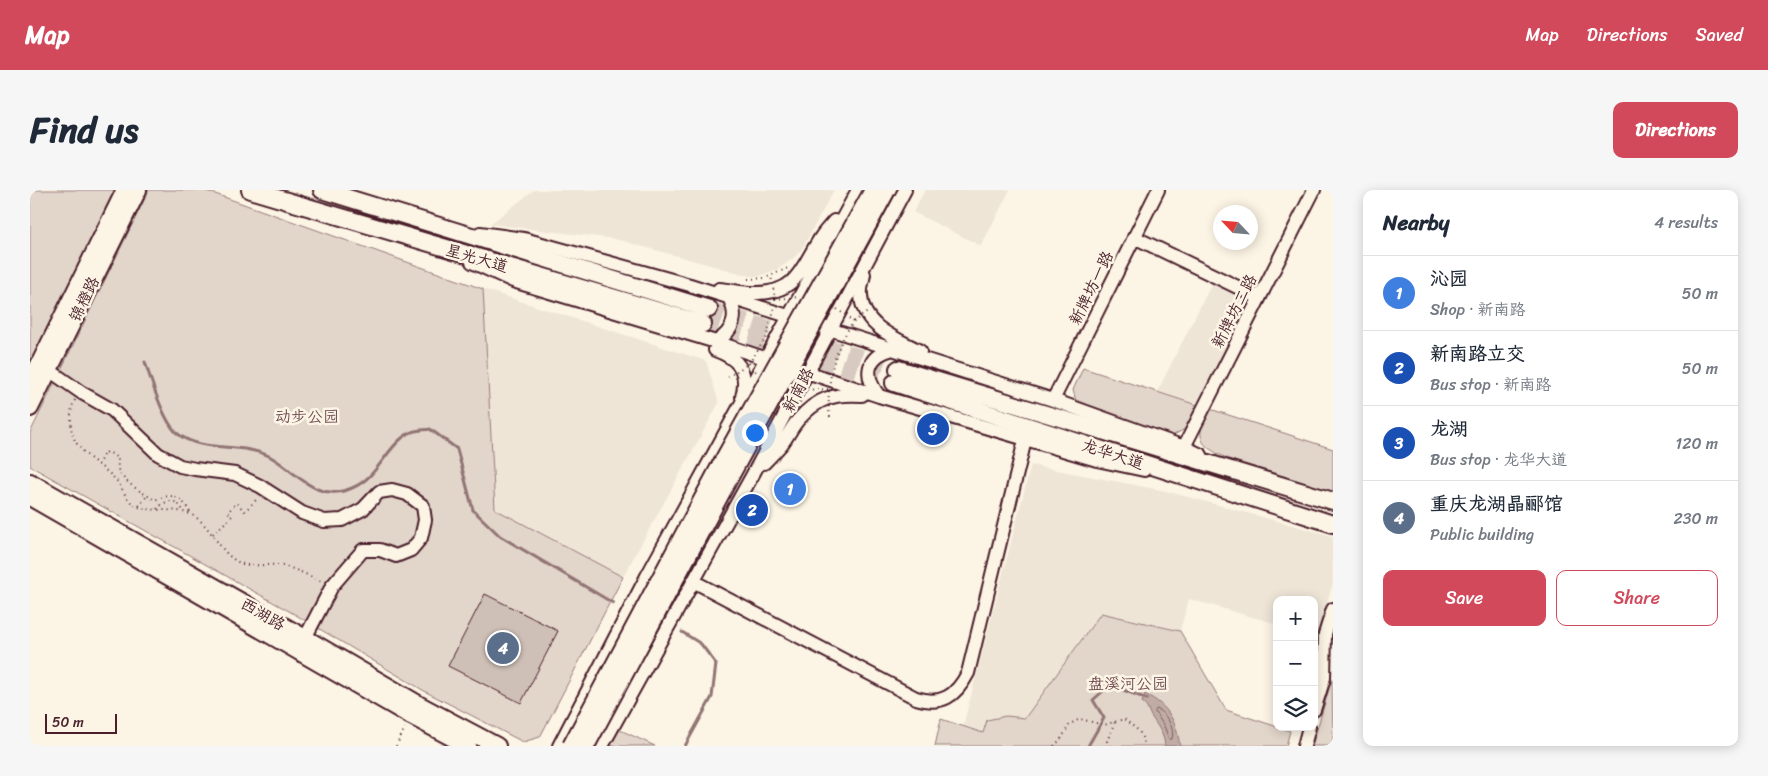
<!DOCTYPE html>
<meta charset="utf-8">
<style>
:root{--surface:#fff;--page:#f6f6f7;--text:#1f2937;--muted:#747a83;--line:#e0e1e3;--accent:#d1495b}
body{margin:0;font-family:Sriracha,"LXGW WenKai TC",sans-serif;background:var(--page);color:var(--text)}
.controls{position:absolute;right:15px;bottom:15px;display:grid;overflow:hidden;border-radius:10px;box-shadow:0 2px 12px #0003}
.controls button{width:45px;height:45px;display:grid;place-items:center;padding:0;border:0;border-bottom:1px solid var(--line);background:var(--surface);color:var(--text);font:25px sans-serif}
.compass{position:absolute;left:1183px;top:15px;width:45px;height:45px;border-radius:50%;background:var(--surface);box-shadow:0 2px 12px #0003;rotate:296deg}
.scale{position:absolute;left:15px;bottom:12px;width:72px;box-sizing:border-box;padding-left:5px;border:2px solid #4a1f2b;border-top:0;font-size:14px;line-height:18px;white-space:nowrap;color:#4a1f2b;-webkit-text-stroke:4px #fcf5e5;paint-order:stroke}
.you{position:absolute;left:724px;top:242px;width:18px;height:18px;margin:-12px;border:4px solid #fff;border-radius:50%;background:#1a73e8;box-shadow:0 0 0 8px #1a73e833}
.badge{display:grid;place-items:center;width:32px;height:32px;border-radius:50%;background:var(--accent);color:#fff;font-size:16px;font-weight:700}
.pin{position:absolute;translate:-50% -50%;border:2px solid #fff;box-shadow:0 1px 5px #0006}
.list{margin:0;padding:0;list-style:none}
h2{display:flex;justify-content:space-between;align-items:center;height:65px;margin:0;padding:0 20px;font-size:21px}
h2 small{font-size:16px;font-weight:400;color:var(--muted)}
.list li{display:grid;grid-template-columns:32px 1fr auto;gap:15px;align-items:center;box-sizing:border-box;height:75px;padding:0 20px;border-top:1px solid var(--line)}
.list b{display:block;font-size:19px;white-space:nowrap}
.list p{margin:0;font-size:16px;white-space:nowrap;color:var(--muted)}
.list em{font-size:16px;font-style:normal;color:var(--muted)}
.actions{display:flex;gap:10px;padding:15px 20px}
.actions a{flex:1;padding:11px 0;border:1px solid var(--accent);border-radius:10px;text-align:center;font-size:18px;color:var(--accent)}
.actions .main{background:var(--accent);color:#fff}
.icon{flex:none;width:28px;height:28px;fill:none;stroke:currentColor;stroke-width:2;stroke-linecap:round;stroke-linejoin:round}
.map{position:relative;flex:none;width:1303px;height:556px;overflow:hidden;border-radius:10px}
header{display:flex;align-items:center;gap:30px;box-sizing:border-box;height:70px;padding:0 25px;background:var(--accent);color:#fff}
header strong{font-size:24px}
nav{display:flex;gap:28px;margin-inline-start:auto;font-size:18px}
.intro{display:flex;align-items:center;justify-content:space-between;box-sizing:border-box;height:120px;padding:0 30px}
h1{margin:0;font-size:35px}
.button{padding:12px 22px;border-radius:10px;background:var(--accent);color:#fff;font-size:18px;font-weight:700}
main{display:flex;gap:30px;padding:0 30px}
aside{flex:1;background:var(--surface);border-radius:10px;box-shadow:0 2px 12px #0003}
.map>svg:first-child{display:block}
.built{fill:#eee5d7}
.green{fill:#e2d5ca;stroke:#967a7a}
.water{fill:#c0aca5;stroke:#917474}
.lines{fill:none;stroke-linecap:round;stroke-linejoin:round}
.shore{stroke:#79575c;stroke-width:1}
.stream{stroke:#917474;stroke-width:3}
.building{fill:#cfc0b7;stroke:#4a1f2b}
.major-tunnel{stroke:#d8cac0;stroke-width:16;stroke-dasharray:16 8;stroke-linecap:butt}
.minor-casing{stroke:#4a1f2b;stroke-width:16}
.major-casing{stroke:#4a1f2b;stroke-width:20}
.path{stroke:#4a1f2b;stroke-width:2;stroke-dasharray:1 4;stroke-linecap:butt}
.minor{stroke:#fcf5e5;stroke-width:12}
.major{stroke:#fcf5e5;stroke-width:16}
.major-bridge-casing{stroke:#4a1f2b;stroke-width:20;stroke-linecap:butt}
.path-bridge{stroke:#4a1f2b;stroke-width:2;stroke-dasharray:1 4;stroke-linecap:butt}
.major-bridge{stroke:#fcf5e5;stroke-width:16}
.labels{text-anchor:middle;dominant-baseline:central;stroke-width:5;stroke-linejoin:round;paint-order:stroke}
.street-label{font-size:16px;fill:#4a1f2b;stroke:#fcf5e5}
.park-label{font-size:16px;fill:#704c53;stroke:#fcf5e5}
</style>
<header>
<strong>Map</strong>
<nav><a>Map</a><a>Directions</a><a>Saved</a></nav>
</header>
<div class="intro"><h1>Find us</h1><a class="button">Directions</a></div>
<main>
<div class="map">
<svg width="1303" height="556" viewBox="0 0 1303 556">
<rect width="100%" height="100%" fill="#fcf5e5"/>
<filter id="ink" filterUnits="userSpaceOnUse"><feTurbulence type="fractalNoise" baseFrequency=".02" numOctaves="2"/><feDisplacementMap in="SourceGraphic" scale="10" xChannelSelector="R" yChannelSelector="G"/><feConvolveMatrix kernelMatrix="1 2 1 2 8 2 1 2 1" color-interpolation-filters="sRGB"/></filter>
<g filter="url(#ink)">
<path class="built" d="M504,0H804L772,59L764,68L748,79L730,86H720L585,49L460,34Z
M895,0H980L951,56L883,22Z
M1182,93L1210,106L1215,120L1167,215L1127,202Z
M453,99L676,171L689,213L593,387L465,319Z
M1001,275L1136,301L1303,346V394L1286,446L1284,445V410H1247V434L1159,409L1150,441L1071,423L995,528L976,526L954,543L933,536Z"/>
<path class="green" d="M0,0H85L0,175Z
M119,0H174L453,99L465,319L593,387L510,547L493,552L396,502L266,425L0,276V243Z
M1053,178L1167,215L1155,239L1142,246L1046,211L1043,200Z
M1180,219L1303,259V303C1279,295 1183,271 1173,252C1167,241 1175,230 1180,219Z
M1071,423L1150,441L1196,520L1260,541L1256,556H905L911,529L953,543L957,530L976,526L995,528Z
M1302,489L1303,556H1282Z
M588,539L625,556H580Z"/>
<path class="water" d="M1115,504C1139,516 1146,531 1150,556H1135C1134,545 1129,538 1123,529C1118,523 1119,516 1112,512Z"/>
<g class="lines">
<path class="shore" d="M1127,519C1137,525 1145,538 1142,549H1139L1134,536L1125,522Z"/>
<path class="stream" d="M115,172C121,190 134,233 148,244C172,263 211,252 239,266C267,281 285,314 322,298C345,289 354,263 372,248C375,246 378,243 382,242C387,240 395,240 400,239L427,259L443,320L470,346L583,413
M652,442L671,454L686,474L682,507L655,556
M1058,556L1074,528L1063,510L1080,495L1117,509"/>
</g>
<path class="building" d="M455,404L528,441L491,513L418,476Z"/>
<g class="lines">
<path class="major-tunnel" d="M679,119L868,179
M673,134L864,193"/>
<g class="minor-casing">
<path id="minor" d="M450,43L494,49L660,95L1023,210L1154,257L1171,265
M1104,47L1228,107
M442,72L483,91L686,152L849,206L1067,270L1114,280
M834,84C833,91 830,98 831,104C831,136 867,149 890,161
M689,99C702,100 715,104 728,103C769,102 772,75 791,47C795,41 800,36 804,31
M686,152C703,141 709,127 699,108
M685,160C708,168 719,181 712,207
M19,180L52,203L82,220L128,264L150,276L165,279L205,284L230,296L272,323L294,331L312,330L333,319L349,302L362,300L377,304L393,316L395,330L391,348L381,360L366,366L350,360H333L302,396L271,456
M849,206C833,185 836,166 863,159
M1023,210L1128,0
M1154,257L1284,0
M734,273C739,268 745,262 750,256C757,248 761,238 768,230C787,208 804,203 832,205
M663,391L886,508C912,516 926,506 938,483L995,250
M1284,520L1294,488L1295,444L1303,419
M529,556L617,386L828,0
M572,556L722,286L875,0
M1274,556L1279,537"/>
</g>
<g class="major-casing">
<path id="major" d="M220,0L673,134
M292,0L679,119
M868,179L1303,311
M0,193L95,0
M864,193L1303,334
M0,218L108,0
M0,292L275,448L388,514L467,556
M0,307L381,526L438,556"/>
</g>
<path class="path" d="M718,89L735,88L758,78
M45,210C41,217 41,223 41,232C40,261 68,271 85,289C92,296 95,308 103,314C116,324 145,316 162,325C183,336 190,367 213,374C223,377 237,374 247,375C263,377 279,386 293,392
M68,275L73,265L77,262L82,264L88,269C88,273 87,278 89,282C96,294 113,303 125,310C144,302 151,306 161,324
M109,316L117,306
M127,319C138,308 146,308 154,322
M183,344L202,326L198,322L206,313L215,321L228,308
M366,556L375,538
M1024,556L1031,549L1040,534L1050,529L1074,535L1094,529L1109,541L1116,556
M1080,556L1077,551L1085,532"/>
<use href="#minor" class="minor"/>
<use href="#major" class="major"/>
<g class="major-bridge-casing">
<path id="major-bridge" d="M541,556L690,276L843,0
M556,556L702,283L857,0"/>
</g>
<path class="path-bridge" d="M745,109L770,107
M807,119L824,132
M719,173L727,183
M698,187L719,173L736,148L744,120L745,109L741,86
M762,200L798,199
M800,227C795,197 804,157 823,133C827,128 834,125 839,121"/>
<use href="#major-bridge" class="major-bridge"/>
</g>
</g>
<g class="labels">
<g class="street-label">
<text transform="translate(447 68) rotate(16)">星光大道</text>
<text transform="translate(1061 98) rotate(-64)">新牌坊一路</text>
<text transform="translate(54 109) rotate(-64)">锦橙路</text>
<text transform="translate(1204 121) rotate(-63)">新牌坊二路</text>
<text transform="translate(768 200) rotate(-62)">新南路</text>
<text transform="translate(1083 264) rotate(18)">龙华大道</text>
<text transform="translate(233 424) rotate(30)">西湖路</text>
</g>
<g class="park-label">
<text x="277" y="226">动步公园</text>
<text x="1098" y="493">盘溪河公园</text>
</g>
</g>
</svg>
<div class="controls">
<button>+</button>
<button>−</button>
<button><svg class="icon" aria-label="layers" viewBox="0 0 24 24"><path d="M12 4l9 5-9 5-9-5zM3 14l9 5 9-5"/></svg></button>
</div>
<svg class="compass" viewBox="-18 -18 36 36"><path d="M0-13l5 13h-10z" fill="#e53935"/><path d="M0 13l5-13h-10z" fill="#747a83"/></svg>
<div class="scale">50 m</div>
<div class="you"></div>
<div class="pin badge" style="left:760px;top:299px;background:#3f7fe0">1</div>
<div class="pin badge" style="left:722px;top:320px;background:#1a4fb4">2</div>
<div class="pin badge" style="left:903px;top:239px;background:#1a4fb4">3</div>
<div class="pin badge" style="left:473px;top:458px;background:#5c6f8a">4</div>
</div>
<aside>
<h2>Nearby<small>4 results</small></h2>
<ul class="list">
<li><span class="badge" style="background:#3f7fe0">1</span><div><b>沁园</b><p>Shop · 新南路</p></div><em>50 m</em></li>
<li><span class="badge" style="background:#1a4fb4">2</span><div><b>新南路立交</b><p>Bus stop · 新南路</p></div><em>50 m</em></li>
<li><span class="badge" style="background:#1a4fb4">3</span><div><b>龙湖</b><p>Bus stop · 龙华大道</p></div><em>120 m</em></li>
<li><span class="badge" style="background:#5c6f8a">4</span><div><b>重庆龙湖晶郦馆</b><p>Public building</p></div><em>230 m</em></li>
</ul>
<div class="actions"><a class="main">Save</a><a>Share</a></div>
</aside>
</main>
